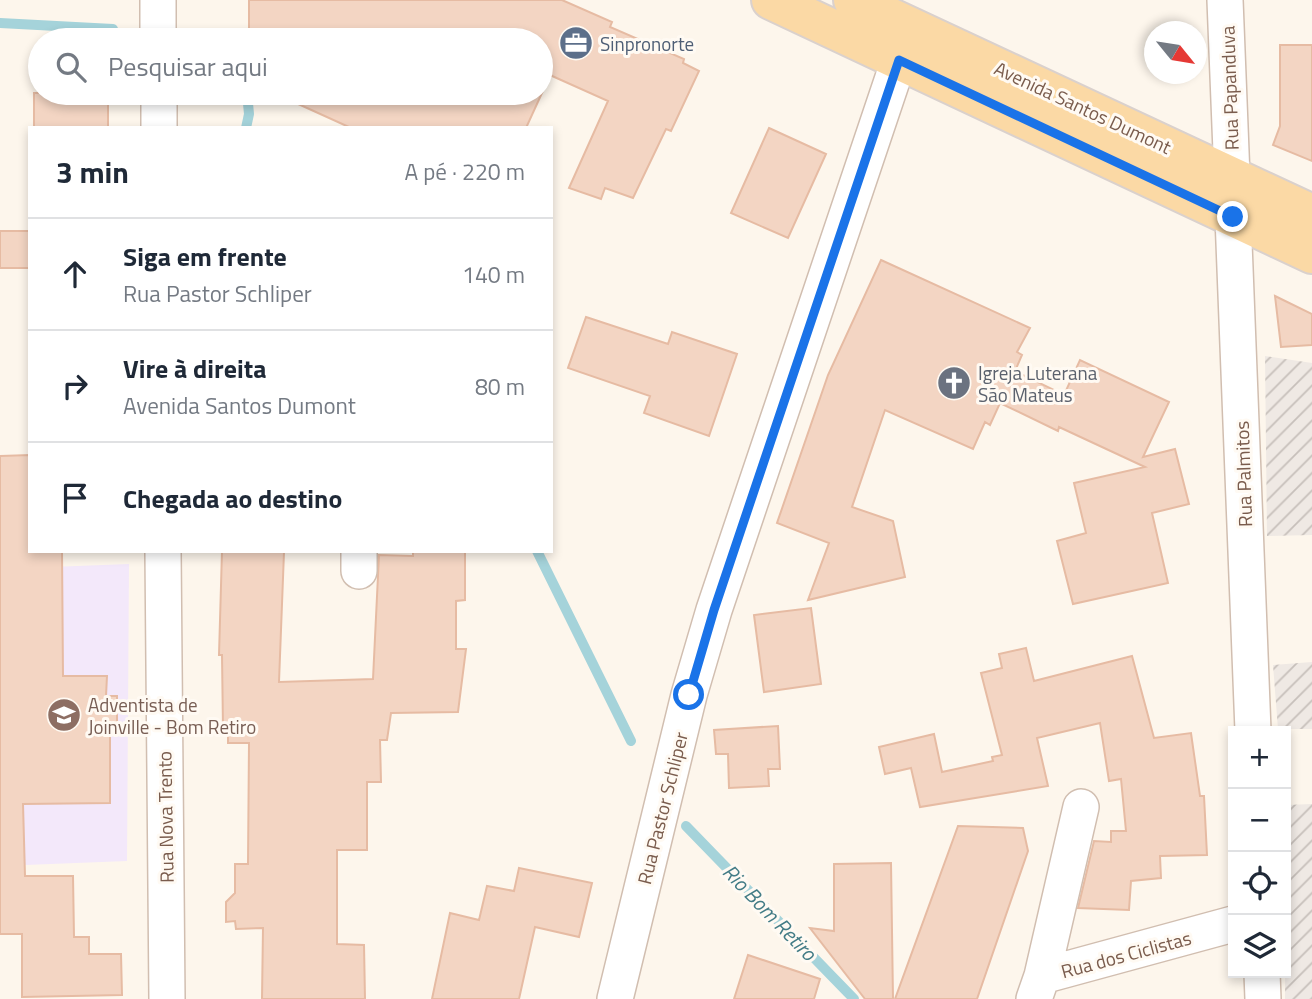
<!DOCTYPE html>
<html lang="pt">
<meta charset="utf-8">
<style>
:root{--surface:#fff;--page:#f2f2f3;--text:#1f2937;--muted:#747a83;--line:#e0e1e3}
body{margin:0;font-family:"Titillium Web",sans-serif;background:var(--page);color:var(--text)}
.controls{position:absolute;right:21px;bottom:21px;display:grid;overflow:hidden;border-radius:0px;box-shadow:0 4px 10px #0003}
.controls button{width:63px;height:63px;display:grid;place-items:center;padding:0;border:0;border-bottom:2px solid var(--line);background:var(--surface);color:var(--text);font:35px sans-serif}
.compass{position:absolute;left:1144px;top:21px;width:63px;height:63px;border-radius:50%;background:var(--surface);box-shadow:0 4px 10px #0003;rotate:120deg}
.stop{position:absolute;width:21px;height:21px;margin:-16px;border:5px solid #1a73e8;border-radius:50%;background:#fff}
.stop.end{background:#1a73e8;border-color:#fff;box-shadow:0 2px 7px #0008}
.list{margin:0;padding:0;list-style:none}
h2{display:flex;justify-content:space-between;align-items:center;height:91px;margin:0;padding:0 28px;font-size:30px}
h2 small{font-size:23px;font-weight:400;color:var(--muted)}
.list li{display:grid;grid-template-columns:46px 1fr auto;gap:21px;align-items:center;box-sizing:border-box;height:112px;padding:0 28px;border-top:2px solid var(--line)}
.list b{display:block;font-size:26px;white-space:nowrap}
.list p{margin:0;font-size:23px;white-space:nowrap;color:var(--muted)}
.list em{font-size:23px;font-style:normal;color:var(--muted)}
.icon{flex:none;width:38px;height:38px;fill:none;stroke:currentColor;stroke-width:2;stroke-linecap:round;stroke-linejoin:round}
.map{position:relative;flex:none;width:1312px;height:999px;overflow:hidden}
.search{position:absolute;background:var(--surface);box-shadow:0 4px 10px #0003;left:28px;top:28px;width:525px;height:77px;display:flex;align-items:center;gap:18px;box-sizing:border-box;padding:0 24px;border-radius:38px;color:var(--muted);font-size:26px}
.panel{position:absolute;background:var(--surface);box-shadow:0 4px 10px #0003;left:28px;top:126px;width:525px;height:427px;border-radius:0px}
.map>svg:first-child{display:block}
.industrial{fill:url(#industrial-furrows)}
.education{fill:#f3e8fa}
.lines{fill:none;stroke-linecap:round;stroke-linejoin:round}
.stream{stroke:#a5d3da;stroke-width:10}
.building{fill:#f3d5c3;stroke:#e6bba3;stroke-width:2}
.street-casing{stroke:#d1beb0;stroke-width:38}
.primary-casing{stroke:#dad1cd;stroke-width:42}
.street{stroke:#fff;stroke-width:35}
.primary{stroke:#fbd9a5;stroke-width:38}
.route{stroke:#1a73e8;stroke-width:9}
.labels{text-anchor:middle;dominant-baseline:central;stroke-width:6;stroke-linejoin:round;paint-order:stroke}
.service-label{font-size:19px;fill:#4e5e75;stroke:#fffaf3;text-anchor:start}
.street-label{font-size:19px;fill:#7a5c4d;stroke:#fffaf3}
.worship-label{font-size:19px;fill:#5b616d;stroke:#fffaf3;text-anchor:start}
.education-label{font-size:19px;fill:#785e54;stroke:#fffaf3;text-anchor:start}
.water-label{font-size:21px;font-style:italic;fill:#437c86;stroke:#fffaf3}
</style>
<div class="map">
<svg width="1312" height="999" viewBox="0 0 1312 999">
<defs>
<pattern id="industrial-furrows" width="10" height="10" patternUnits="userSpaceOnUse" patternTransform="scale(1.75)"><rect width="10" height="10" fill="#efe9e4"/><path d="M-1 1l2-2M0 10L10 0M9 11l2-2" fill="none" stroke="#c7c0bb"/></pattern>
</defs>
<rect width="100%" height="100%" fill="#fdf6ec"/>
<path class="industrial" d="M1265,356L1312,363V535L1267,536Z
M1312,662V729H1278L1273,665Z
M1312,804V999H1285L1286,805Z"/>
<path class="education" d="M129,564L127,861L0,866V569Z"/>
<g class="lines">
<path class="stream" d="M0,23L113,29
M246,128L249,114L247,93
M537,551L631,741
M686,826L854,999"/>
</g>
<path class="building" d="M249,0H562L612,22L610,27L684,59L683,63L699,71L671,131L666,129L633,198L605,188L601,199L569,188L608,101L541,71V40H249Z
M1280,45H1312V161L1273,145L1280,126Z
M34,93H108V128H34Z
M274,93H542L526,128H351Z
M769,128L826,154L788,238L731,213Z
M0,231H30V268H0Z
M881,260L1030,328L1017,352L1022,355L1015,371L1064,395L1080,360L1169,402L1143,457L1175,449L1189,504L1152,513L1168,583L1073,604L1057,541L1086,533L1074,483L1145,467L1059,427L1058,431L1000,403L990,425L985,422L973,449L885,410L852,507L893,521L905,577L808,600L829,543L777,523L828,375Z
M1275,296L1312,314V345L1281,347Z
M586,317L668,344L672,332L737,354L709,436L644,413L650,396L568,368Z
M30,455V551H62L63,676H107L106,696H117V723L110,724V803L23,804L25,876H73L74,937H89V954H121L122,995L22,997V934H0V456Z
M222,551L284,552L279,682L373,679L379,555L413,556V551H465V600L456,601V649H466L458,712L391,713L387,740H380L381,782H367V850H337V944L364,945L365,999H262L263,928L236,929L235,921L226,922V902L235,893V864H248L249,743H228V728H223L222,655H219Z
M811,608L821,684L764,692L754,615Z
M1026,648L1034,681L1132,656L1154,738L1191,733L1200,796H1204L1207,855L1160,856L1161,878L1131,881L1129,910L1078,908L1094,841L1111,842V831H1126L1121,779L1109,781L1100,723L1037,738L1048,786L920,807L911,768L885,774L879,747L934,734L942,772L993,761L992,757L1002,755L981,673L1002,668L999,654Z
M778,726L780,769H768L769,786L729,788L728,754H716L714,730Z
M958,826L1023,828L1028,851L977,999H895Z
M891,863L893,999H865L810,928L834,931V864Z
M519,868L592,883L579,937L535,927L519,999H432L450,913L479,920L487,886L514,891Z
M748,955L820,979L814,999H734Z"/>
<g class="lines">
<g class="street-casing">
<path id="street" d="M158,0V40
M1225,0L1232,177
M159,93V128
M1233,217L1253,731
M163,551L167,999
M359,551V571
M1262,973L1263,999
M1042,976L1081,807
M615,999L689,695L714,610L899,60
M1034,999L1042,976L1233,924"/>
</g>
<g class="primary-casing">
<path id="primary" d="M771,0L1312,254
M853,0L1312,214"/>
</g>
<use href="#street" class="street"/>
<use href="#primary" class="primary"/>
</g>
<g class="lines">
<path class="route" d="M689,695L714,610L899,60L1233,217"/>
</g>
<defs>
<g id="office-disc" transform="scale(1.75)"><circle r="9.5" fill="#5c6f8a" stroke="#fffaf3"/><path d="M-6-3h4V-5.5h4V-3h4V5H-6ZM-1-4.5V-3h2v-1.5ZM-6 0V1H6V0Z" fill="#fff"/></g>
<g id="church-disc" transform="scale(1.75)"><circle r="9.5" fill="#6b7280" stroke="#fffaf3"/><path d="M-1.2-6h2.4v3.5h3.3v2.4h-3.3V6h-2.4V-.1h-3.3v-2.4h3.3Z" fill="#fff"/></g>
<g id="school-disc" transform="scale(1.75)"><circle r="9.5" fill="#8d6e63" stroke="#fffaf3"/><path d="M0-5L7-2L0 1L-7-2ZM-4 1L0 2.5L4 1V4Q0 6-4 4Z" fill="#fff"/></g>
</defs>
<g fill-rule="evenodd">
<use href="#office-disc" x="576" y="43"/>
<use href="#church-disc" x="954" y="383"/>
<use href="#school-disc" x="64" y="715"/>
</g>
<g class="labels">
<g class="service-label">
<text x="600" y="43">Sinpronorte</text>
</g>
<g class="street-label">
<text transform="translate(1229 88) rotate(-92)">Rua Papanduva</text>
<text transform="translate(1083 107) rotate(25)">Avenida Santos Dumont</text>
<text transform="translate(1243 474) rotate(-92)">Rua Palmitos</text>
<text transform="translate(662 808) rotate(-76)">Rua Pastor Schliper</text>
<text transform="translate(165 817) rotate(-91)">Rua Nova Trento</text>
<text transform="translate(1126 954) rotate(-15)">Rua dos Ciclistas</text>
</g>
<g class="worship-label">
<text x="978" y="372">Igreja Luterana<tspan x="978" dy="22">São Mateus</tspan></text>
</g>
<g class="education-label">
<text x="88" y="704">Adventista de<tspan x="88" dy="22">Joinville - Bom Retiro</tspan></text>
</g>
<g class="water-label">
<text transform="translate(770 912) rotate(46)">Rio Bom Retiro</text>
</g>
</g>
</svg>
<div class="controls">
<button>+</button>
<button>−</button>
<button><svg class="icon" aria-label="locate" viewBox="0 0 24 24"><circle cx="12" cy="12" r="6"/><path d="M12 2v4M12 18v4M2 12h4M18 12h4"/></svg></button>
<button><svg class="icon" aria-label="layers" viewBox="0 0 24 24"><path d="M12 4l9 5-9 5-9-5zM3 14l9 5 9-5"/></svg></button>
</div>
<svg class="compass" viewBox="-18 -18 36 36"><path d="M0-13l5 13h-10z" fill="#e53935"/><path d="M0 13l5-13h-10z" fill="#747a83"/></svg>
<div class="stop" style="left:689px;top:695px"></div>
<div class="stop end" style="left:1233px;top:217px"></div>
<div class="search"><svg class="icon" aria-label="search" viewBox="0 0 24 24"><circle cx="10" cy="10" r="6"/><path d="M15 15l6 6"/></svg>Pesquisar aqui</div>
<section class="panel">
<h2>3 min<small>A pé · 220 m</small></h2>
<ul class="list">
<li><svg class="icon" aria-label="ahead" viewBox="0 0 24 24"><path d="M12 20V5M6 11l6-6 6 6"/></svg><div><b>Siga em frente</b><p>Rua Pastor Schliper</p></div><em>140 m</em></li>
<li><svg class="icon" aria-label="right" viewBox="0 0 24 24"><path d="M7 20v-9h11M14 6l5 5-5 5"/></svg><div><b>Vire à direita</b><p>Avenida Santos Dumont</p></div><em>80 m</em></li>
<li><svg class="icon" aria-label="arrive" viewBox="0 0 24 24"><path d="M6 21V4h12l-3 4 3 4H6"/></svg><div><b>Chegada ao destino</b></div></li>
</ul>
</section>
</div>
